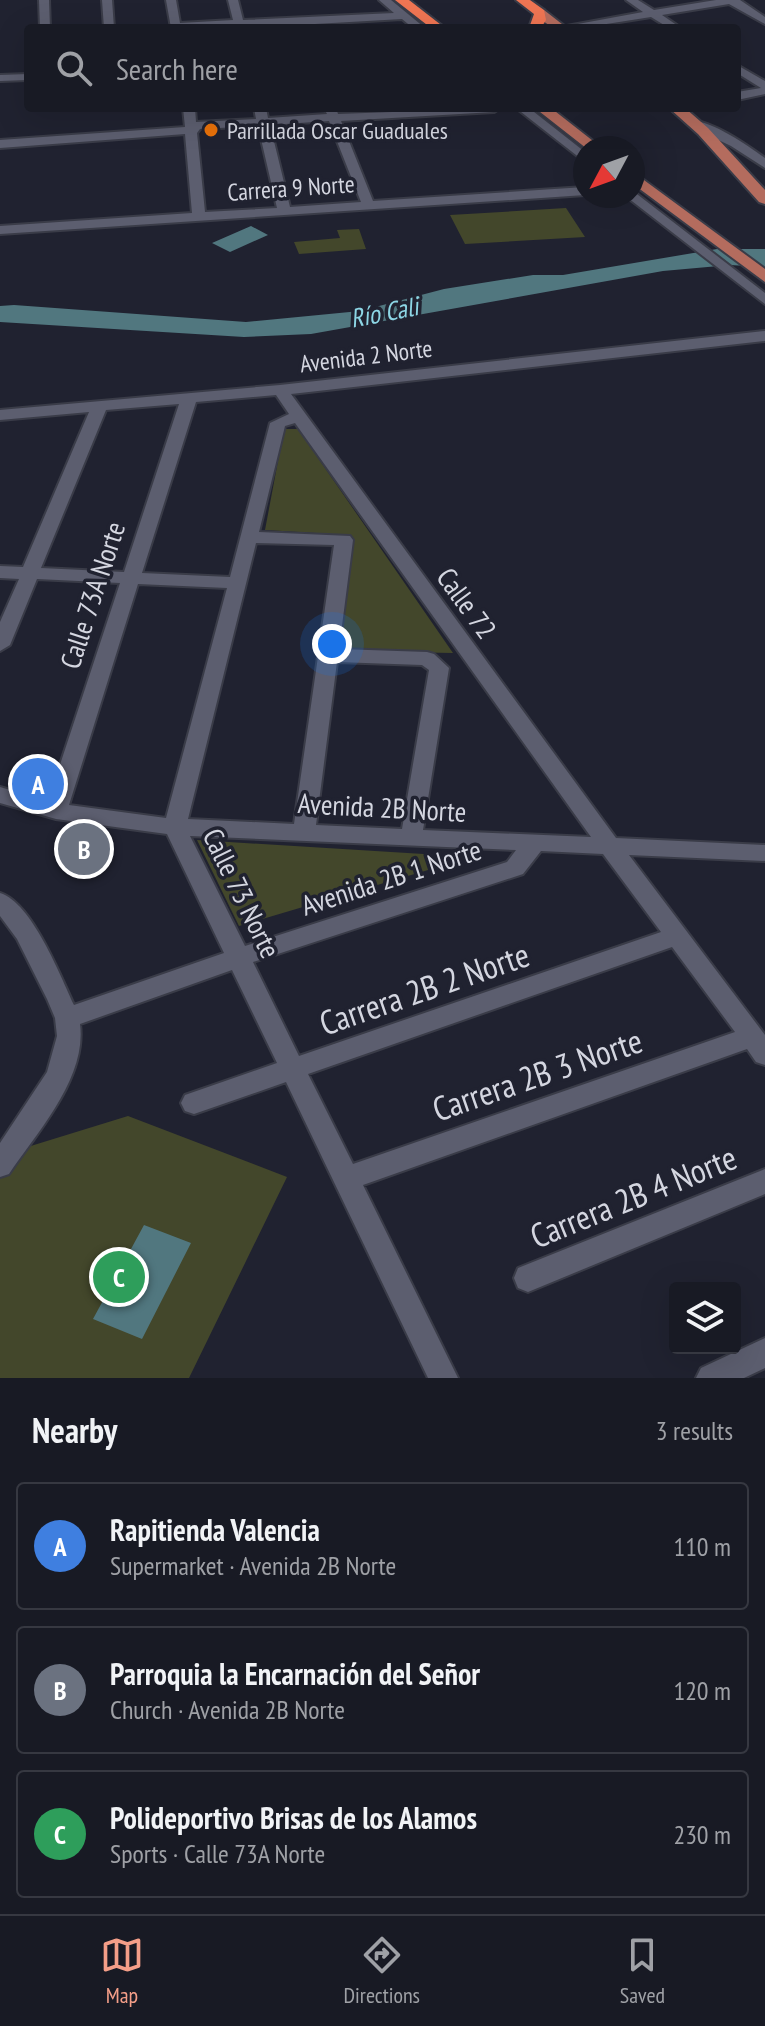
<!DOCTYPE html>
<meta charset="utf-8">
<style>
:root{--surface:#181a24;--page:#21232c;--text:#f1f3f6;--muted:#9fa1a6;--line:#363841;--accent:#f49e88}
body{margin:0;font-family:"PT Sans Narrow",sans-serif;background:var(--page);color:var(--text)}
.controls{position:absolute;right:24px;bottom:24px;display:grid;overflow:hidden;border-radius:8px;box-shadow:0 8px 32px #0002}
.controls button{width:72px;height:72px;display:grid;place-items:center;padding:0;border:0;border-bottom:2px solid var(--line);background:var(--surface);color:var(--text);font:40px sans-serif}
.compass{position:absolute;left:573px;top:136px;width:72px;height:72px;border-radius:50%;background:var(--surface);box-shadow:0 8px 32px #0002;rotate:229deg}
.you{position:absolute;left:332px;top:644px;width:28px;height:28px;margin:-20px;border:6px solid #fff;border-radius:50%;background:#1a73e8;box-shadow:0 0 0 12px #1a73e833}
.badge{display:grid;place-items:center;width:52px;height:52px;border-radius:50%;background:var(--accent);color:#fff;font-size:26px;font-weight:700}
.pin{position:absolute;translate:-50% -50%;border:4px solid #fff;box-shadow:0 2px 8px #0006}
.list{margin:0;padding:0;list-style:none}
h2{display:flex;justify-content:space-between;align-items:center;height:104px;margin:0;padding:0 32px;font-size:34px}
h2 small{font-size:26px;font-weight:400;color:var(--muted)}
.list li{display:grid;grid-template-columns:52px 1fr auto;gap:24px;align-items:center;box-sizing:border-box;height:128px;margin:0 16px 16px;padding:0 16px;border:2px solid var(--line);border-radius:8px}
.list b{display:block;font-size:30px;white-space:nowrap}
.list p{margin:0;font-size:26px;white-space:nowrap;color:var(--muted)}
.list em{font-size:26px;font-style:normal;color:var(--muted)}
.icon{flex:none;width:44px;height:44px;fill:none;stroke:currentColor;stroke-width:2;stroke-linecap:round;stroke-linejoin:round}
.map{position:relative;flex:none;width:765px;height:1378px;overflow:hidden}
.search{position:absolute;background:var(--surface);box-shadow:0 8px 32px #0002;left:24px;right:24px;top:24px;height:88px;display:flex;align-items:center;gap:20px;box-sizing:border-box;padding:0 28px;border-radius:8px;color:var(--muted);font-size:30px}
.sheet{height:536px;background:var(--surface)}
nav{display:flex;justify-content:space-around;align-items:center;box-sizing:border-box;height:112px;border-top:2px solid var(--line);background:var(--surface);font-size:22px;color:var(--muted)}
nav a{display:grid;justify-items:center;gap:4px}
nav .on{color:var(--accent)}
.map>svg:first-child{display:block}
.green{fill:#43472b}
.water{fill:#51777f}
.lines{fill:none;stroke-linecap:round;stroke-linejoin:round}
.minor-casing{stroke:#3a3c48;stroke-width:4}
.major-casing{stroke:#3a3c48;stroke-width:4}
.highway-casing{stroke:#3a3c48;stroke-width:4}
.minor{fill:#5c5e6f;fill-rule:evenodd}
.major{fill:#b46c5e;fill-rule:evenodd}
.highway{fill:#ef7553;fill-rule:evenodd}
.food-dot{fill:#e8710a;stroke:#202230;stroke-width:3}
.labels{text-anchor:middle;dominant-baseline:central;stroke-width:7;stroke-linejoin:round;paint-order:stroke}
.far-poi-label{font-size:24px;fill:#d4d6e0;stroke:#202230;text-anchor:start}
.far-street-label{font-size:24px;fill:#d4d6e0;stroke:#202230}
.far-water-label{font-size:26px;font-style:italic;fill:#8dd6e5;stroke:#202230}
.street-label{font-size:28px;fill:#d4d6e0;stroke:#202230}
.near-street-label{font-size:34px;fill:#d4d6e0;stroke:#202230}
</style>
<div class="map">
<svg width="765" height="1378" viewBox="0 0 765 1378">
<rect width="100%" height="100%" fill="#202230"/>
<path class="green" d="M566,208L585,237L465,244L450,215Z
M359,229L366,249L299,254L294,242L340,238L337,230Z
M284,429H298L453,653L340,651L349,535L265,530Z
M197,840L472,857L239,926Z
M128,1116L287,1177L189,1378H0V1165L8,1153Z"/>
<path class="water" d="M251,226L268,235L230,252L212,243Z
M717,249H765V267L730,265L663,271L311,334L244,337L0,322V306L14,305L246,322L360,311L444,289L533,275H563Z
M144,1225L191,1243L142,1339L93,1319Z"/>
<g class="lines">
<g class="minor-casing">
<path id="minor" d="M39,0H49L50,28H40Z
M102,0H112L114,28H104Z
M166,0H176L180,23L233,20L228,0H238L243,20L394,13L379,0H391L425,28H413L402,19L245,28H171Z
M626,0H638L654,10L716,0H740L765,17V24L729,4L662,15L681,28H669L651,17L581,28H556L643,12Z
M737,65L765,81V94L737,100V92L761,88L737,73Z
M28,74V80L0,81V75Z
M183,108H195L196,122L256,119L254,108H266L268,118L327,114L324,108H336L338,114L500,108L494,112L341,121L373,201L585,187V195L0,234V226L192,213L185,134L0,148V140L185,127ZM329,121L361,202L290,207L270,125ZM258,126L277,208L205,212L197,133L200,129Z
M516,108H529L585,152V162Z
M691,121C712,120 748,146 765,158V168L731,146L691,127Z
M633,191L765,293V304L628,198L633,196Z
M765,331V341L291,394L616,838L765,845V861L629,855L765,1035V1065L756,1062L747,1049L363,1185L458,1378H428L286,1082L194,1114L185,1111L181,1103L185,1095L277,1063L232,970L80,1024C87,1078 38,1131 9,1174L0,1177V1143L47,1072L57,1036L55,1018L47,999L17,939L0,916V893C32,903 60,975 74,1005L224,953L167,834L56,819L0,803V787L48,801L120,583L37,579L10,645L0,651V622L19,579L0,578V566L23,567L89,412L0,420V410L280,385ZM276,395L289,414L270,423L230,577L142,573L196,402ZM179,404L124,572L41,568L106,410ZM295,423L591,837L423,830L449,668L434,654L427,652L339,649L353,540L350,536L259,532L285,426ZM256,543L334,545L294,824L188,819ZM138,584L227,588L166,818L69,805ZM337,662L422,665L429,670L402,829L316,825ZM190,836L516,850L507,862L245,946ZM541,851L603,854L661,932L299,1056L253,962L523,874ZM672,947L735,1032L353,1164L308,1074Z
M765,1169V1194L528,1292L518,1288L514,1278L518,1268Z
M765,1338V1368L744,1378H696L701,1368Z"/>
</g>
<g class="major-casing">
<path id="major" d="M536,10H544L567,28H553L536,16Z
M535,108H551L602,148H586Z
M669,108H685L708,128L765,190V204L759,202L698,134Z
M633,172L765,269V282L633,184Z"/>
</g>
<g class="highway-casing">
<path id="highway" d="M395,0H409L445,28H431Z
M516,0H530L544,10L546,20L541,28H529L534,14Z"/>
</g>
<use href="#minor" class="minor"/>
<use href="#major" class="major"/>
<use href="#highway" class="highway"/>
</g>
<circle class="food-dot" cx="211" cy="130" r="8"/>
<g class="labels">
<g class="far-poi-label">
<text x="227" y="130">Parrillada Oscar Guaduales</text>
</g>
<g class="far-street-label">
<text transform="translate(291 188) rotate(-4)">Carrera 9 Norte</text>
<text transform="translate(366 356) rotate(-7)">Avenida 2 Norte</text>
</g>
<g class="far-water-label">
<text transform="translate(384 312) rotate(-11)">Río Cali</text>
</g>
<g class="street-label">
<text transform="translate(92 595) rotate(-72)">Calle 73A Norte</text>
<text transform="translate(467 603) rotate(54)">Calle 72</text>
<text transform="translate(382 807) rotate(3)">Avenida 2B Norte</text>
<text transform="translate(391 877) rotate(-18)">Avenida 2B 1 Norte</text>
<text transform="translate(242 893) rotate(64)">Calle 73 Norte</text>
</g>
<g class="near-street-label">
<text transform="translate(424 988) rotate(-19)">Carrera 2B 2 Norte</text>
<text transform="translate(537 1074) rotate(-19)">Carrera 2B 3 Norte</text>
<text transform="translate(633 1196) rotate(-22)">Carrera 2B 4 Norte</text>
</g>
</g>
</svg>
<div class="controls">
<button><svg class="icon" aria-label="layers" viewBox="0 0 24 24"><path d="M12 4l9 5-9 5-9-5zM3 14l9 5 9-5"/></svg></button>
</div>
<svg class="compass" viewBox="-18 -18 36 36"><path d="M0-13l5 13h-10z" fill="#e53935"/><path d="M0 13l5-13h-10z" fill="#9fa1a6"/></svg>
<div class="you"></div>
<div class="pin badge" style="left:38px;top:784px;background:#3f7fe0">A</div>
<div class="pin badge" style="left:84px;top:849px;background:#6b7280">B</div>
<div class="pin badge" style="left:119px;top:1277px;background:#2e9e5b">C</div>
<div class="search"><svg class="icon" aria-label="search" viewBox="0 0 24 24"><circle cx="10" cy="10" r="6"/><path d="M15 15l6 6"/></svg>Search here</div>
</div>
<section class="sheet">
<h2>Nearby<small>3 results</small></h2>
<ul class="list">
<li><span class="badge" style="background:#3f7fe0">A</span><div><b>Rapitienda Valencia</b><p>Supermarket · Avenida 2B Norte</p></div><em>110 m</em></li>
<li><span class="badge" style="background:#6b7280">B</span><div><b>Parroquia la Encarnación del Señor</b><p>Church · Avenida 2B Norte</p></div><em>120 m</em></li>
<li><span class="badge" style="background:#2e9e5b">C</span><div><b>Polideportivo Brisas de los Alamos</b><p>Sports · Calle 73A Norte</p></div><em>230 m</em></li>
</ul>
</section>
<nav>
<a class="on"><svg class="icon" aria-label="map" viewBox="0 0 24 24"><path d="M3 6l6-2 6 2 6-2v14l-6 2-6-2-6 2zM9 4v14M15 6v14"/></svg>Map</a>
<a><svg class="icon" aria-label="directions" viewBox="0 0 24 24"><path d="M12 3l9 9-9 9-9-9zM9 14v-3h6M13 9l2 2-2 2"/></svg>Directions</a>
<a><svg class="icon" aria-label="saved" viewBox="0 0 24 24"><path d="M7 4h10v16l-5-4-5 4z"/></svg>Saved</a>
</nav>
